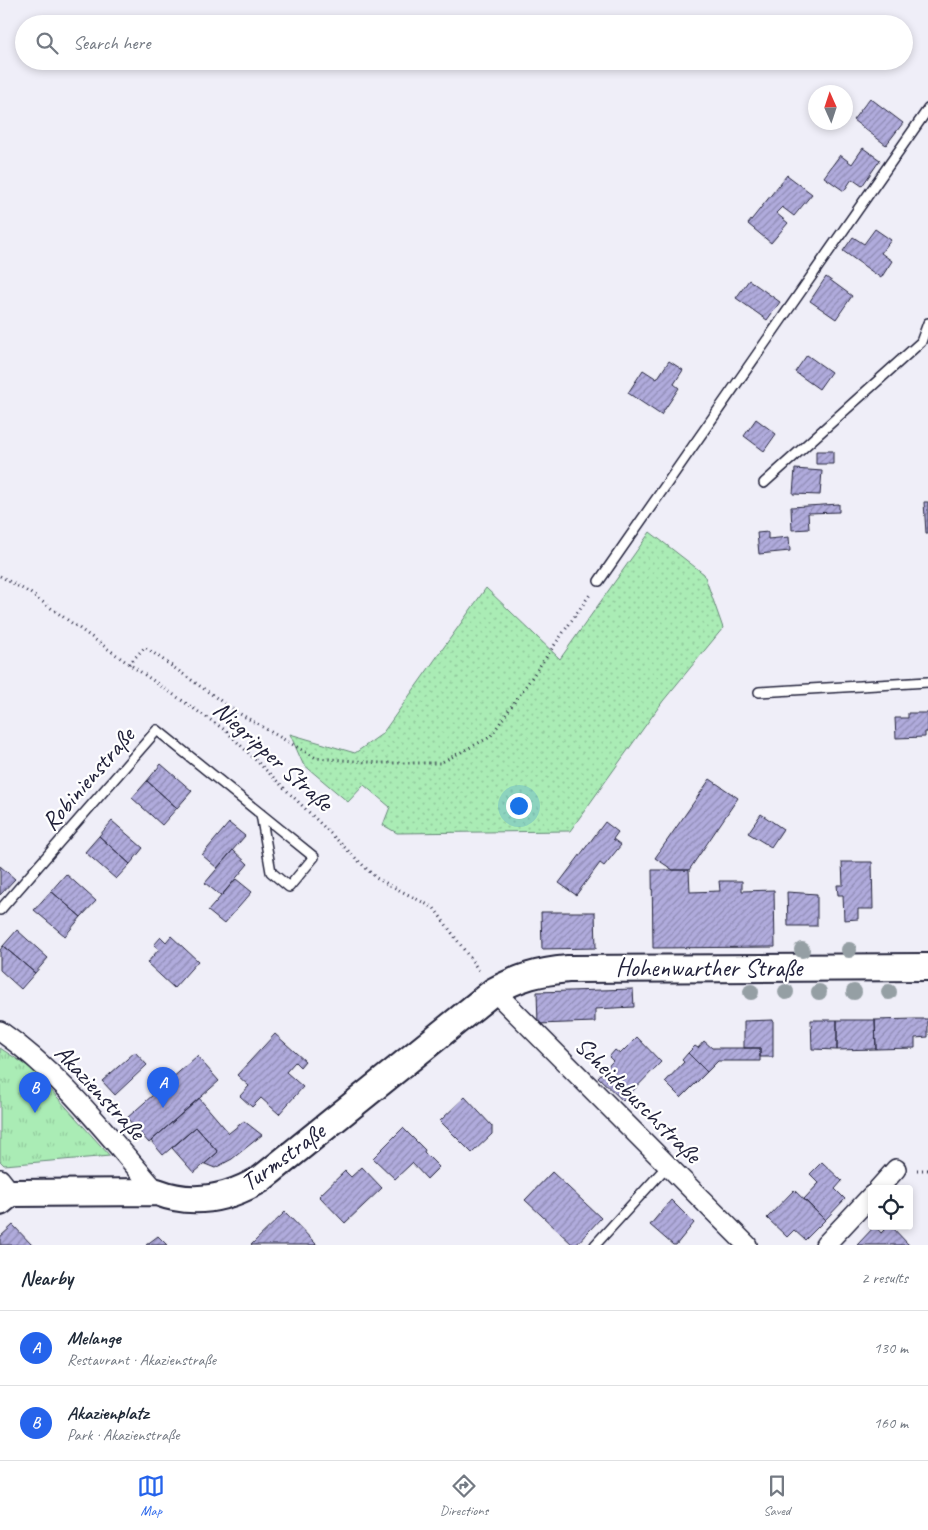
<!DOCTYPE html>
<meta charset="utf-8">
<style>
:root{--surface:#fff;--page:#f2f2f3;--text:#1f2937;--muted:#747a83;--line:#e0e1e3;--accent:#2563eb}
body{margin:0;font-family:Caveat,sans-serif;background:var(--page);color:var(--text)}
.controls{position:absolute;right:15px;bottom:15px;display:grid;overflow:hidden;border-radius:5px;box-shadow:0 2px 8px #0003}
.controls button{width:45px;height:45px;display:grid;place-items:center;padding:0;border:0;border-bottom:1px solid var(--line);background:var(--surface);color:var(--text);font:25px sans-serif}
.compass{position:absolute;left:808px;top:85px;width:45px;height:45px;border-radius:50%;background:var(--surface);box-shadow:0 2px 8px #0003;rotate:357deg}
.you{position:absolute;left:518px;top:805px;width:18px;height:18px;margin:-12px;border:4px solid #fff;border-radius:50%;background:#1a73e8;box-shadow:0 0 0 8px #1a73e833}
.badge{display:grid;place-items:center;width:32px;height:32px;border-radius:50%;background:var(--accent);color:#fff;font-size:16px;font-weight:700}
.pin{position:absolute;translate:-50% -41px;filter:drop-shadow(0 1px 2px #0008)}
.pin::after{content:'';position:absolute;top:26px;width:18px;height:15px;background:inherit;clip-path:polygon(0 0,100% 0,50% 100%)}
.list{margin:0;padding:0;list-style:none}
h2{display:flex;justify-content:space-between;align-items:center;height:65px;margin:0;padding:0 20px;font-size:21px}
h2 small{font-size:16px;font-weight:400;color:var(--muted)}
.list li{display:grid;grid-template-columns:32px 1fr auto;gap:15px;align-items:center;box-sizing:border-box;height:75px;padding:0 20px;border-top:1px solid var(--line)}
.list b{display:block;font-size:19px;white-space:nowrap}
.list p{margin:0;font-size:16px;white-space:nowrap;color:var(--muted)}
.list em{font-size:16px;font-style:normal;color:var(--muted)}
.icon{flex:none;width:28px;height:28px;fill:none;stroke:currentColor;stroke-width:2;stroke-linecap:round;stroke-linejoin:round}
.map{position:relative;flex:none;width:928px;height:1245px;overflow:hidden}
.search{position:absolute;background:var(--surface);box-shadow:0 2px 8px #0003;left:15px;right:15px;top:15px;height:55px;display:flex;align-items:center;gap:12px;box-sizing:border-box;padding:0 18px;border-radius:28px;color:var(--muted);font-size:19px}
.sheet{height:215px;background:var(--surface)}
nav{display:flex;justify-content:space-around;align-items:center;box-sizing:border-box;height:70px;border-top:1px solid var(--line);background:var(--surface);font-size:14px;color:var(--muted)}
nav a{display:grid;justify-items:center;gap:2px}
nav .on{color:var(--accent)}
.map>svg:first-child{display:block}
.grass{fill:url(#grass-dots);stroke:#668778}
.park{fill:url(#park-tufts);stroke:#668778}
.building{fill:url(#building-hatch);stroke:#22223b}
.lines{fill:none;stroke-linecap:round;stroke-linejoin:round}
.lane-casing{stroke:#22223b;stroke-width:12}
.street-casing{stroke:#22223b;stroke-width:22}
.secondary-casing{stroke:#22223b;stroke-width:30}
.path{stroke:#22223b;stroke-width:3;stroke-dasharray:1 4;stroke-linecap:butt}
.lane{stroke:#fff;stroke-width:9}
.street{stroke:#fff;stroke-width:19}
.secondary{stroke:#fff;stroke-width:26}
.tree{fill:#959fa4}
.labels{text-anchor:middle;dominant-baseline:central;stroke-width:4.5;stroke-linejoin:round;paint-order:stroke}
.street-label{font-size:25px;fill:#22223b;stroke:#fff}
</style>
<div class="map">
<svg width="928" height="1245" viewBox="0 0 928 1245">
<defs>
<pattern id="grass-dots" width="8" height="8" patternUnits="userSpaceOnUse" patternTransform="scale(1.25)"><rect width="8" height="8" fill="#aaecb5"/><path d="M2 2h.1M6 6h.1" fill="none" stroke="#92ca9d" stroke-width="1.8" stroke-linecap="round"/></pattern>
<pattern id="park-tufts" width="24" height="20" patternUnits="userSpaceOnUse" patternTransform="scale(1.25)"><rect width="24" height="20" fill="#aaecb5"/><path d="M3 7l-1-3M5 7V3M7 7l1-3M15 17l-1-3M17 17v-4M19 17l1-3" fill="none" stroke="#92ca9d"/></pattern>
<pattern id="building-hatch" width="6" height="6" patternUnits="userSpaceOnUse" patternTransform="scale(1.25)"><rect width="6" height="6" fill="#b0abdc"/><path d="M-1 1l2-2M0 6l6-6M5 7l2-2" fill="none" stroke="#8f8bb4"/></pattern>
</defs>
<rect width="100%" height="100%" fill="#efeef8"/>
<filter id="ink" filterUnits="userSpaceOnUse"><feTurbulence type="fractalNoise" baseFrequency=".02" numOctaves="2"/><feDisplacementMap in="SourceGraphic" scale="10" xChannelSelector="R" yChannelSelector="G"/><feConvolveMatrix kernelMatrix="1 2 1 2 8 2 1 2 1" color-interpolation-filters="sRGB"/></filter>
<g filter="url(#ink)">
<path class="grass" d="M650,532L704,574L723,628L663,701L570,831L397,833L383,825L390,807L364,785L348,802L303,764L290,734L355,753L382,734L486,588L560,659Z"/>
<path class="park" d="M0,1048L32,1069L110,1156L4,1165L0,1161Z"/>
<path class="building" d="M870,98L903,123L886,145L853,120Z
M863,148L880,160L862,186L852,179L844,191L824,177L840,155L852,164Z
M787,175L812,194L794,216L782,207L776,213L788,223L771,243L748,224Z
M875,229L891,240L881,253L892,261L881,278L843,251L853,237L864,244Z
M826,277L852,296L836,319L810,301Z
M749,280L780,302L767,320L736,298Z
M807,355L831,372L819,389L795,372Z
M669,361L683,370L674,384L679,388L661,415L628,393L643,370L657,379Z
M756,419L776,434L764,451L744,436Z
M816,451H833V464H816Z
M795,469L822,471L820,495L793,494Z
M924,502H928V533H926Z
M839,504V512L808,513L809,529L792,530L791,507Z
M768,532V539L789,537L790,551L759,554L757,533Z
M908,713H928V732H925V737L896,738L895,718H908Z
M161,764L192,791L177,808L147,781Z
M710,779L738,798L689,870H673L655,858Z
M147,781L177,808L162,825L132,798Z
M761,814L783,829L771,847L748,833Z
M112,821L143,848L130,864L99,836Z
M605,822L618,832L613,839L621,845L604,866L600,863L576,895L559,883Z
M229,823L245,836L217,868L202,855Z
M99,836L130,864L116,879L85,852Z
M233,850L248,864L221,896L205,883Z
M842,862H872L873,909H858V919L844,920L843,895H838L837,885H843Z
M0,866L15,879L0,895Z
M652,870H689L690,892L720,891L719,881H742V891L774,890L775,947L653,948Z
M66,874L96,901L81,917L51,891Z
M236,879L252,892L224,924L208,911Z
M51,891L81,917L65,936L34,910Z
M787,892L817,894V926H788Z
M541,912H595L596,948L542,949Z
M17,930L48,958L35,973L3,946Z
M171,936L198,961L174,988L147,963L159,949L154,945L161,937L166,942Z
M3,946L35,973L21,989L0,970V950Z
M633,989L634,1007L595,1009V1022L538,1024L537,992Z
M915,1019H928V1037L915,1038V1048L876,1049L875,1020Z
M773,1020V1057H760V1048H744V1021Z
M811,1020H837V1050L812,1049Z
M837,1020H875L876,1049L837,1050Z
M275,1034L305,1061L300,1067L295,1062L286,1072L303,1087L279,1114L261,1098L252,1107L240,1096L249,1086L237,1075Z
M637,1037L661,1062L623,1101L598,1077L613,1061L609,1057L615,1050L620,1054Z
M704,1041L712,1048H760V1061H718L707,1072L688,1053L695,1046L698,1048Z
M135,1052L147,1065L115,1095L102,1081Z
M688,1053L707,1072L681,1098L665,1082L684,1062L682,1060Z
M197,1056L219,1081L149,1143L127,1118Z
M465,1097L492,1126V1134L472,1153L440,1121Z
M199,1098L229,1133L244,1121L262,1135L232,1159L215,1168L205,1164L218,1152L196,1127L163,1155L151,1141Z
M196,1127L218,1152L194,1173L172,1148Z
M403,1128L425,1150L424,1152L439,1167L427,1179L412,1163L395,1179L373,1158Z
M822,1162L842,1181L835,1189L845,1199L825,1220L804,1199L819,1183L810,1174Z
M362,1167L382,1188L345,1223L319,1196L345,1171L351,1177Z
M552,1172L601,1218L576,1245H573L525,1200Z
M794,1190L825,1220L805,1240L794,1230L787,1237L767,1218Z
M671,1200L694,1223L676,1245H673L650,1225Z
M285,1212L317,1245H251Z
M13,1225L32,1245H0V1237Z
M875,1226L881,1233L888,1226H891L909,1245H857Z
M158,1236L167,1245H146Z"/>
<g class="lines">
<g class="lane-casing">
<path id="lane" d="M764,483L921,342L928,323
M599,581L928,109
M759,692L928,682
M0,910L157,730L314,857L289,887L271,872L261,814
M595,1245L668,1165"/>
</g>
<g class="street-casing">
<path id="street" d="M494,991L747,1245
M0,1031C62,1074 108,1136 157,1192
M0,1179L11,1193
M878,1189L896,1169
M825,1245L872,1195"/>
</g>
<g class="secondary-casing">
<path id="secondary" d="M0,1202L11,1193L157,1192C193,1206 229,1198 261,1179L494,991C521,977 537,972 568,969L928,967"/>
</g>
<path class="path" d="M0,576L30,593L129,664L225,730L376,878L434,908L480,972
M129,664L145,647L235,711L316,758L381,763H440L490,737L591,593
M917,1170H928"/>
<use href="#lane" class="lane"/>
<use href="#street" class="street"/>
<use href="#secondary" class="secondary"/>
</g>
<g class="tree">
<circle cx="802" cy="950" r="8"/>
<circle cx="849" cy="950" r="8"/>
<circle cx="751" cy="992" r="8"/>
<circle cx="786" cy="992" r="8"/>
<circle cx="819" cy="992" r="8"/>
<circle cx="854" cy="992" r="8"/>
<circle cx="889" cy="992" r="8"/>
</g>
</g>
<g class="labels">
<g class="street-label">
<text transform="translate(273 756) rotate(42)">Niegripper Straße</text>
<text transform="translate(88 779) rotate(-49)">Robinienstraße</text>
<text x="709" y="968">Hohenwarther Straße</text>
<text transform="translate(100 1092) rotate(47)">Akazienstraße</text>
<text transform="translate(638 1100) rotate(45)">Scheidebuschstraße</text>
<text transform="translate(283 1157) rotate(-36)">Turmstraße</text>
</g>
</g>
</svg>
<div class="controls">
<button><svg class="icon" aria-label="locate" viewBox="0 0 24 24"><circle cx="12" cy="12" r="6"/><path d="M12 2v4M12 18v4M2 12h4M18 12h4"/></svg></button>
</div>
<svg class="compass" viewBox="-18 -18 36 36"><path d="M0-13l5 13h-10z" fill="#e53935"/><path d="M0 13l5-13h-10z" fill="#747a83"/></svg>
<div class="you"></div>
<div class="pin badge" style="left:163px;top:1108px">A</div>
<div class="pin badge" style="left:35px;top:1113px">B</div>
<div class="search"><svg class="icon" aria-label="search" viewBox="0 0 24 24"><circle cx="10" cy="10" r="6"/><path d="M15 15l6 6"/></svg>Search here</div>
</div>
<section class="sheet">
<h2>Nearby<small>2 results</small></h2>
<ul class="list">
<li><span class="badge">A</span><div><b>Melange</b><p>Restaurant · Akazienstraße</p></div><em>130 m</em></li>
<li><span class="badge">B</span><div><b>Akazienplatz</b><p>Park · Akazienstraße</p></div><em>160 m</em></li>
</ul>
</section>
<nav>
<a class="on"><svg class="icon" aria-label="map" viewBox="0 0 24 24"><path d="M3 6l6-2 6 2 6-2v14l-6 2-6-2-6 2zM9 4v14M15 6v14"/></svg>Map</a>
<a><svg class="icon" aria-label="directions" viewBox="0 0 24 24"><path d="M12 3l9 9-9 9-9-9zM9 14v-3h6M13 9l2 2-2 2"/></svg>Directions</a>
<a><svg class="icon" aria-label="saved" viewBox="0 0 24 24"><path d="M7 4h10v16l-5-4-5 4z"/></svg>Saved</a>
</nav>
